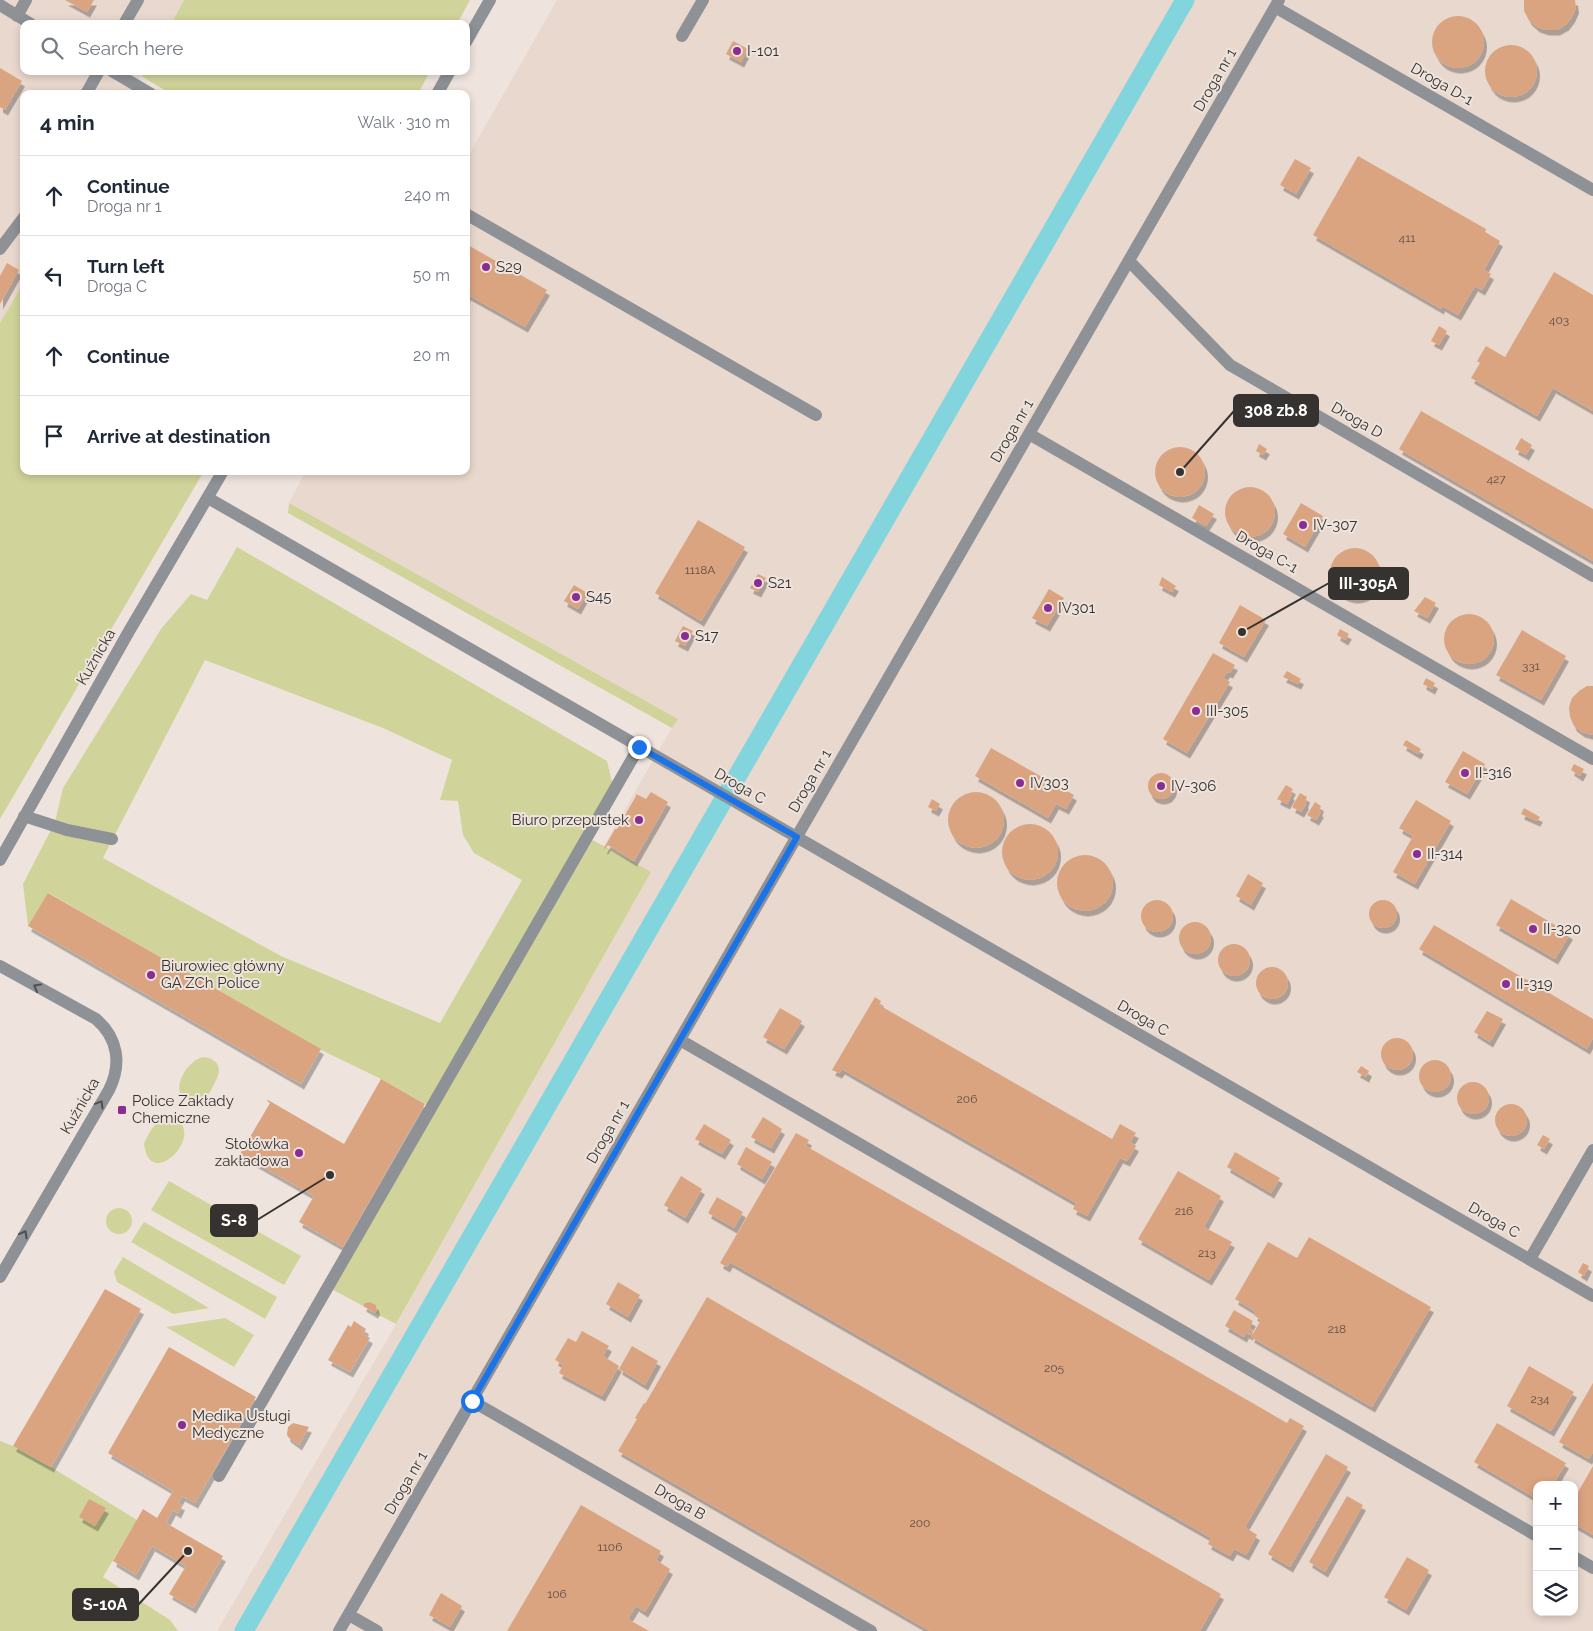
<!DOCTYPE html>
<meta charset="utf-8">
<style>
:root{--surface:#fff;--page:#f2f2f3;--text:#1f2937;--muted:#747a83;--line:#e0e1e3}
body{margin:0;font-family:Raleway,sans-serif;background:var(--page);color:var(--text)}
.controls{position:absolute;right:15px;bottom:15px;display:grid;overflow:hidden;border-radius:10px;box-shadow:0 2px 8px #0003}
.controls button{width:45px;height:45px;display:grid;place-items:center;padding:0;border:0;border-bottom:1px solid var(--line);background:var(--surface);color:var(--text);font:25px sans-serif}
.stop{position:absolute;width:15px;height:15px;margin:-11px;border:4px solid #1a73e8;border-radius:50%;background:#fff}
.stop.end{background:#1a73e8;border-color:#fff;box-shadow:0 1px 5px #0008}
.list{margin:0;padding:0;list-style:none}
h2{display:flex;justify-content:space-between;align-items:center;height:65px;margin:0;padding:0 20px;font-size:21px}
h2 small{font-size:16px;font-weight:400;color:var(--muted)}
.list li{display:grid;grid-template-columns:32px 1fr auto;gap:15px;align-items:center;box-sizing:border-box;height:80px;padding:0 20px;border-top:1px solid var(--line)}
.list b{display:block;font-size:19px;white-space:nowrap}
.list p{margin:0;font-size:16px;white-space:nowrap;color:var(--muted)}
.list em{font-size:16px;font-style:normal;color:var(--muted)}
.icon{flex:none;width:28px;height:28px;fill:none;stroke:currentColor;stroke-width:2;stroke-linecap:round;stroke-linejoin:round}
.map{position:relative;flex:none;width:1593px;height:1631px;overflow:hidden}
.search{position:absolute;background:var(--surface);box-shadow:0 2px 8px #0003;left:20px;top:20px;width:450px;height:55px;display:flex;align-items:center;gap:12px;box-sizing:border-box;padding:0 18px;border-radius:10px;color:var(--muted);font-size:19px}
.panel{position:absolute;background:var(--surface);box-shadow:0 2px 8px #0003;left:20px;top:90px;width:450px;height:385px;border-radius:10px}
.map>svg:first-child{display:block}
.built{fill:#e9d8cd;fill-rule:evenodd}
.green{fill:#d0d49a;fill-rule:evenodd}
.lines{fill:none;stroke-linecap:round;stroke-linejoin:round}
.canal{stroke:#83d5dd;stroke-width:19}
.building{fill:#dba481;filter:url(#shadow)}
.minor{stroke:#8e9195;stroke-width:12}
.oneway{stroke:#504e4e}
.route{stroke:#1a73e8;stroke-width:6}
.poi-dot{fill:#8b2b94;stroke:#eee4dd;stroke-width:2}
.labels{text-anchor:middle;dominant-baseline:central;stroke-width:4;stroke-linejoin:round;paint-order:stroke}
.number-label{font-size:12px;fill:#5f4e44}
.poi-label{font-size:15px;fill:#363230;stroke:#eee4dd;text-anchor:start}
.street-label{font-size:15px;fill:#363230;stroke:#eee4dd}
.leader{fill:none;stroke:#363230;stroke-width:2}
.callout-dot{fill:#363230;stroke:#eee4dd;stroke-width:2}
.callout{fill:#363230;stroke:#363230;stroke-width:2}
.callout-label{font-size:16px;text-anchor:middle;font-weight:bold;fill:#fff}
</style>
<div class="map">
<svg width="1593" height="1631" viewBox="0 0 1593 1631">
<defs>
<filter id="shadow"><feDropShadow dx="3" dy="5.5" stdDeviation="0" flood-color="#0004"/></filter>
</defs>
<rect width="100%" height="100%" fill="#eee4dd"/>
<path class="built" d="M0,0H184L171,24H24V71H144L131,94H24V282L0,323Z
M557,0H1593V1631H217L402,1314L651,872L603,847L677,719L289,503L306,471H466V160ZM1537,1485H1574V1612H1537Z"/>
<path class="green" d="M184,0H470L457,24H171Z
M144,71H430L418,94H171L141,76Z
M24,282V471H204L0,819V323Z
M289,503L678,719L672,728L288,513Z
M237,547L607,761L614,790L587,837L651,872L396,1324L375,1313L377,1310L376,1305L370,1302L365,1303L363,1306L328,1287L431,1107L381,1079L319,1049L49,893L28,926L23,884L55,822L63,788L161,629L191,594L207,600ZM205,660L383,728L452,760L440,800L458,801L463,835L474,853L522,880L440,1023L281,956L103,858Z
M204,1057C223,1060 221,1073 213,1086C208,1097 201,1107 187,1100C168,1091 188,1059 204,1057Z
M170,1117C212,1129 149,1196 144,1143C150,1132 155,1119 170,1117Z
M169,1181L301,1256L284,1285L151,1210Z
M106 1221a13 13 0 1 1 26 0a13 13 0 1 1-26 0Z
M144,1222L277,1297L265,1319L131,1242Z
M123,1257L209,1308H210L173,1314L117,1282L114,1272Z
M225,1318L254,1335L234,1367L166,1327Z
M0,1441L13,1446L51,1467L137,1520L103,1577L170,1620L178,1631H0Z"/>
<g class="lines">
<path class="canal" d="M244,1631L1185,0"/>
</g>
<path class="building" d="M65,0H94L87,12Z
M1524,0H1575L1576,8L1572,17L1566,25L1557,30H1546L1537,27L1529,20L1524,11Z
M1432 42a26 26 0 1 1 52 0a26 26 0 1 1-52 0Z
M733,41L748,49L741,62L726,54Z
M1485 71a26 26 0 1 1 52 0a26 26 0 1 1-52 0Z
M0,68L22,81L5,110L0,107Z
M1358,156L1486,229L1485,232L1500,241L1484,270L1491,274L1482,290L1475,286L1458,315L1442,306L1441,309L1313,235Z
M1295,159L1311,168L1296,194L1280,185Z
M466,244L547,290L525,327L468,295L466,298Z
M7,263L19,270L0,304V276Z
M1554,272L1593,295V411L1553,388L1537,416L1471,378L1480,363L1477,361L1486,346L1505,357Z
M1439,326L1447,331L1439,345L1431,341Z
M1421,411L1593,509V561L1399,449Z
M1521,438L1532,445L1526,455L1515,449Z
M1259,444L1267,449L1263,455L1256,451Z
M1155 472a25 25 0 1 1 50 0a25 25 0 1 1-50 0Z
M1225 512a25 25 0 1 1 50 0a25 25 0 1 1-50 0Z
M1301,503L1323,516L1305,547L1283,534Z
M1199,505L1214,514L1206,526L1192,518Z
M698,520L745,547L701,621L655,593Z
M1330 573a25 25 0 1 1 50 0a25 25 0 1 1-50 0Z
M758,574L766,578L758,592L750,588Z
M1162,577L1176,586L1172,592L1159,585Z
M574,585L587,593L578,609L564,601Z
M1049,589L1064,598L1047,626L1032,618Z
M1425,597L1436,603L1427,618L1414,611Z
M1240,605L1266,620L1244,657L1219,643Z
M1444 639a25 25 0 1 1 50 0a25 25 0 1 1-50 0Z
M683,626L693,631L685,646L675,641Z
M1340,629L1349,634L1345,640L1337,635Z
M1522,630L1566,656L1541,700L1496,675Z
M1213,653L1235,665L1230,673L1227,672L1223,678L1230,682L1187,753L1163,739Z
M1287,671L1301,679L1298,684L1283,677Z
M1426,678L1435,683L1432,689L1423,684Z
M1587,686H1593V735L1582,732L1574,726L1570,717L1569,707L1572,698L1579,691Z
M1406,740L1421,749L1418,754L1403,745Z
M991,748L1074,795L1066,809L1056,804L1048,818L975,776Z
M1463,751L1485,764L1467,794L1445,782Z
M1574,764L1584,769L1580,776L1571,770Z
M1148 786a13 13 0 1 1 26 0a13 13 0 1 1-26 0Z
M1286,785L1293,789L1290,794L1292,795L1287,804L1277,799Z
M651,792L668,802L634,861L608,845L605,849L604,848L615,829H617L636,796V794L646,799Z
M948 820a28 28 0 1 1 56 0a28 28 0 1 1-56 0Z
M1300,793L1307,797L1305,803L1306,804L1301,812L1292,807Z
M932,799L940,804L936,811L928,807Z
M1416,800L1451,821L1415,884L1393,872L1413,836L1399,828Z
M1315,802L1321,806L1319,811L1321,812L1316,820L1307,815Z
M1524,808L1540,817L1537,821L1521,814Z
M1002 852a28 28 0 1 1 56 0a28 28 0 1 1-56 0Z
M1057 883a28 28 0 1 1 56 0a28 28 0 1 1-56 0Z
M1248,874L1263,883L1251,905L1236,896Z
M48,893L321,1049L301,1084L28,926Z
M1511,899L1570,934L1555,959L1496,925Z
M1141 916a16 16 0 1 1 32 0a16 16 0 1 1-32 0Z
M1369 914a14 14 0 1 1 28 0a14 14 0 1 1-28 0Z
M1179 938a16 16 0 1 1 32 0a16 16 0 1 1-32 0Z
M1434,925L1593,1019V1038L1587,1049L1419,949Z
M1218 960a16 16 0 1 1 32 0a16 16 0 1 1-32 0Z
M1256 983a16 16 0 1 1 32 0a16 16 0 1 1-32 0Z
M875,997L881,1001L879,1005L1112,1139L1120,1124L1136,1133L1130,1142L1136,1146L1127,1161L1120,1158L1087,1216L1073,1209L1076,1203L842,1069L839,1073L832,1070Z
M780,1008L802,1021L784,1049L763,1037Z
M1487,1011L1503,1019L1490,1042L1474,1032Z
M1381 1054a16 16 0 1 1 32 0a16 16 0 1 1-32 0Z
M1419 1076a16 16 0 1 1 32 0a16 16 0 1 1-32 0Z
M1361,1066L1369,1071L1366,1077L1357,1072Z
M381,1079L425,1104L343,1247L299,1222L314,1196L240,1154L270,1103L267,1101L268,1100L344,1144Z
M1457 1098a16 16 0 1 1 32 0a16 16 0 1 1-32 0Z
M1495 1120a16 16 0 1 1 32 0a16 16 0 1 1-32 0Z
M763,1117L782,1129L771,1148L751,1137Z
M704,1124L731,1140L722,1154L695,1139Z
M796,1133L809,1140L806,1146L1287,1423L1290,1418L1304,1426L1245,1527L1257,1535L1246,1555L1234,1549L1230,1556L1208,1544L1211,1538L730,1262L727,1267L720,1263Z
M1543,1135L1550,1139L1544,1149L1537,1145Z
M746,1147L772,1162L762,1179L737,1164Z
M1235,1152L1280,1178L1271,1193L1227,1167Z
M1178,1171L1221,1196L1204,1227L1232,1242L1209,1280L1138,1239Z
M681,1176L702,1189L685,1218L664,1205Z
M717,1197L743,1212L734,1228L708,1213Z
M1309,1237L1431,1307L1372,1407L1251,1337L1261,1320L1254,1315L1256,1312L1235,1299L1268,1242L1297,1258Z
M1583,1263L1589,1266L1584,1276L1578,1272Z
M618,1282L640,1295L628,1317L606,1304Z
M105,1289L141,1309L51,1467L13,1446Z
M707,1297L1221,1594L1200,1631H930L618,1451L637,1419L635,1418L644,1403L645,1404Z
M370,1302L376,1305L377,1310L375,1313L363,1306L365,1303Z
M1234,1310L1253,1321L1249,1328L1253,1330L1250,1335L1246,1333L1244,1337L1225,1326Z
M354,1321L366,1329L363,1334L370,1338L350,1372L328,1360L348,1325L351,1327Z
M582,1331L609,1346L603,1356L619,1366L602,1396L559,1373L563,1365L555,1360L568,1338L576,1342Z
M632,1346L658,1361L645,1385L619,1369Z
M169,1347L256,1397L195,1503L182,1496L178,1503L182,1505L178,1513L173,1510L166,1523L223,1556L193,1608L169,1594L186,1566L152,1546L136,1575L113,1561L143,1509L157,1518L173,1491L108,1453Z
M1529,1366L1574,1392L1551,1431L1507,1406Z
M1593,1383V1452L1589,1459L1559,1442Z
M293,1423L309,1427L299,1445L288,1437L287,1434L288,1427Z
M1497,1423L1566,1463L1553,1485H1537V1499L1474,1462Z
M1326,1454L1348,1467L1290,1567L1268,1554Z
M1593,1466V1535L1574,1524V1499Z
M1347,1496L1363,1505L1325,1572L1309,1562Z
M89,1499L106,1508L95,1526L79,1517Z
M581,1505L661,1551L656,1560L670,1569L645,1612L636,1606L628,1619L649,1631H507Z
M1407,1557L1429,1570L1406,1610L1384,1597Z
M441,1593L462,1606L450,1627L429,1615Z"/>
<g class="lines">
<path class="minor" d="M0,5L31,24
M1275,7L1593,190
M17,16L26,0
M124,24L138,0
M682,36L703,0
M466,42L490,0
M112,71L151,94
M86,94L99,71
M437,94L450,71
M466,214L816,415
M0,249L24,217
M1129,261L1230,365L1593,576
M1029,434L1593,759
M208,498L1593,1296
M24,816L67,830L112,839
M0,860L128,633L223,471
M0,966L96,1019C118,1038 122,1064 109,1090L0,1277
M680,1040L1537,1536
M1530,1259L1593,1150
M472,1401L871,1631
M219,1476L639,747
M1574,1557L1593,1568
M349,1615L377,1631
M339,1631L1279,0"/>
</g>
<defs><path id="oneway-chevron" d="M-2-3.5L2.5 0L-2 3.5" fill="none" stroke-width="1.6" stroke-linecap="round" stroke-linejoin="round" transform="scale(1.25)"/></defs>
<g class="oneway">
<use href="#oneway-chevron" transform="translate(37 987) rotate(-151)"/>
<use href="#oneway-chevron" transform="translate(100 1104) rotate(-59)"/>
<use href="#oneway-chevron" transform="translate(24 1234) rotate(-61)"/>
</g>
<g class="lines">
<path class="route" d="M472,1401L797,837L639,747"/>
</g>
<g class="poi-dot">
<circle cx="737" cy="51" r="5"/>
<circle cx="486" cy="267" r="5"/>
<circle cx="1303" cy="525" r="5"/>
<circle cx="758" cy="583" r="5"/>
<circle cx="576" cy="597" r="5"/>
<circle cx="1048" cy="608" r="5"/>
<circle cx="685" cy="636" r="5"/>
<circle cx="1196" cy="711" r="5"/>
<circle cx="1465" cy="773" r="5"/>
<circle cx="1020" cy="783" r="5"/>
<circle cx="1161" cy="786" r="5"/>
<circle cx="639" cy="820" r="5"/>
<circle cx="1417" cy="854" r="5"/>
<circle cx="1533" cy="929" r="5"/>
<circle cx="151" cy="975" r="5"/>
<circle cx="1506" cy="984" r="5"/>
<rect x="117" y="1105" width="10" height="10" rx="2.5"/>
<circle cx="299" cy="1153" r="5"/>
<circle cx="182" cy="1425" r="5"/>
</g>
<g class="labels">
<g class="number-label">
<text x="1407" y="238">411</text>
<text x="1559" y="320">403</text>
<text x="1496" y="479">427</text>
<text x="700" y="570">1118A</text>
<text x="1531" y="666">331</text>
<text x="967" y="1099">206</text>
<text x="1184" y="1211">216</text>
<text x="1207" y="1253">213</text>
<text x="1337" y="1329">218</text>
<text x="1054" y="1368">205</text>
<text x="1540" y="1399">234</text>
<text x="920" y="1523">200</text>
<text x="610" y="1547">1106</text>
<text x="557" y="1594">106</text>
</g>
<g class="poi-label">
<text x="747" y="51">I-101</text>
<text x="496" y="267">S29</text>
<text x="1313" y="525">IV-307</text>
<text x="768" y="583">S21</text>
<text x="586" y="597">S45</text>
<text x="1058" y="608">IV301</text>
<text x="695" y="636">S17</text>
<text x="1206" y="711">III-305</text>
<text x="1475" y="773">II-316</text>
<text x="1030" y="783">IV303</text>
<text x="1171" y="786">IV-306</text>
<text x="629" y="820" text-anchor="end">Biuro przepustek</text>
<text x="1427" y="854">II-314</text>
<text x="1543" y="929">II-320</text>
<text x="161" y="966">Biurowiec główny<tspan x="161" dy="17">GA ZCh Police</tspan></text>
<text x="1516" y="984">II-319</text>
<text x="132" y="1101">Police Zakłady<tspan x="132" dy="17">Chemiczne</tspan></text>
<text x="289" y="1144" text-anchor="end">Stołówka<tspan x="289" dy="17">zakładowa</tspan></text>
<text x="192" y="1416">Medika Usługi<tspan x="192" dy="17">Medyczne</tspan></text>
</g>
<g class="street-label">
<text transform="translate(1215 80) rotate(-60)">Droga nr 1</text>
<text transform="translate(1442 84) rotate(30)">Droga D-1</text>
<text transform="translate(1357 420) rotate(30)">Droga D</text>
<text transform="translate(1012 431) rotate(-60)">Droga nr 1</text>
<text transform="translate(1267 552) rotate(30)">Droga C-1</text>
<text transform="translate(96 657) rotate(-60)">Kuźnicka</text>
<text transform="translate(810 781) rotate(-60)">Droga nr 1</text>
<text transform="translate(740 786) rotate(30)">Droga C</text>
<text transform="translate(1143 1018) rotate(30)">Droga C</text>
<text transform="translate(80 1106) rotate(-60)">Kuźnicka</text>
<text transform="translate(608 1132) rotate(-60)">Droga nr 1</text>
<text transform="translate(1494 1220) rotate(30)">Droga C</text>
<text transform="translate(406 1483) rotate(-60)">Droga nr 1</text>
<text transform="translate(680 1502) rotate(30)">Droga B</text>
</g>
</g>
<path class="leader" d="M1180 472L1234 411M1242 632L1329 583M330 1175L257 1220M188 1551L138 1605"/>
<g class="callout-dot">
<circle cx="1180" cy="472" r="5"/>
<circle cx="1242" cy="632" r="5"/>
<circle cx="330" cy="1175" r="5"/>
<circle cx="188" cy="1551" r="5"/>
</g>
<g class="callout">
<rect x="1234" y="395" width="84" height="31" rx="5"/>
<rect x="1329" y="568" width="79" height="31" rx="5"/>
<rect x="211" y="1205" width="46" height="31" rx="5"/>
<rect x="73" y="1589" width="65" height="31" rx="5"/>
</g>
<g class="callout-label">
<text x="1276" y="416">308 zb.8</text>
<text x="1368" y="589">III-305A</text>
<text x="234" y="1226">S-8</text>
<text x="105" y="1610">S-10A</text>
</g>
</svg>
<div class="controls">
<button>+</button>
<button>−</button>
<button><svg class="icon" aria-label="layers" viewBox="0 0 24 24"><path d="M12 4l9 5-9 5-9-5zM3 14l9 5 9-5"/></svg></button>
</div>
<div class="stop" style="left:472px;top:1401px"></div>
<div class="stop end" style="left:639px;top:747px"></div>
<div class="search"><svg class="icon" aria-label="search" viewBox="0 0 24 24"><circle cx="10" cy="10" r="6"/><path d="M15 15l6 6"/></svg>Search here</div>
<section class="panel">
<h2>4 min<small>Walk · 310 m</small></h2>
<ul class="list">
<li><svg class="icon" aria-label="ahead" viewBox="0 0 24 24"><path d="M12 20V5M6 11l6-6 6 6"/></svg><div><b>Continue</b><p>Droga nr 1</p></div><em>240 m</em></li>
<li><svg class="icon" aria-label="left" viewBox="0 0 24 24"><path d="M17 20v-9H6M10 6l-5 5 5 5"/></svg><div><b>Turn left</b><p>Droga C</p></div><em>50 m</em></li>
<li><svg class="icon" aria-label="ahead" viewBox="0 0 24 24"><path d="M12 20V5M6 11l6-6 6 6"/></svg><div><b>Continue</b></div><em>20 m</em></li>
<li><svg class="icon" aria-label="arrive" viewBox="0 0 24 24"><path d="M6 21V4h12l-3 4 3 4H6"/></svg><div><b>Arrive at destination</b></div></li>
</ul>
</section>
</div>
